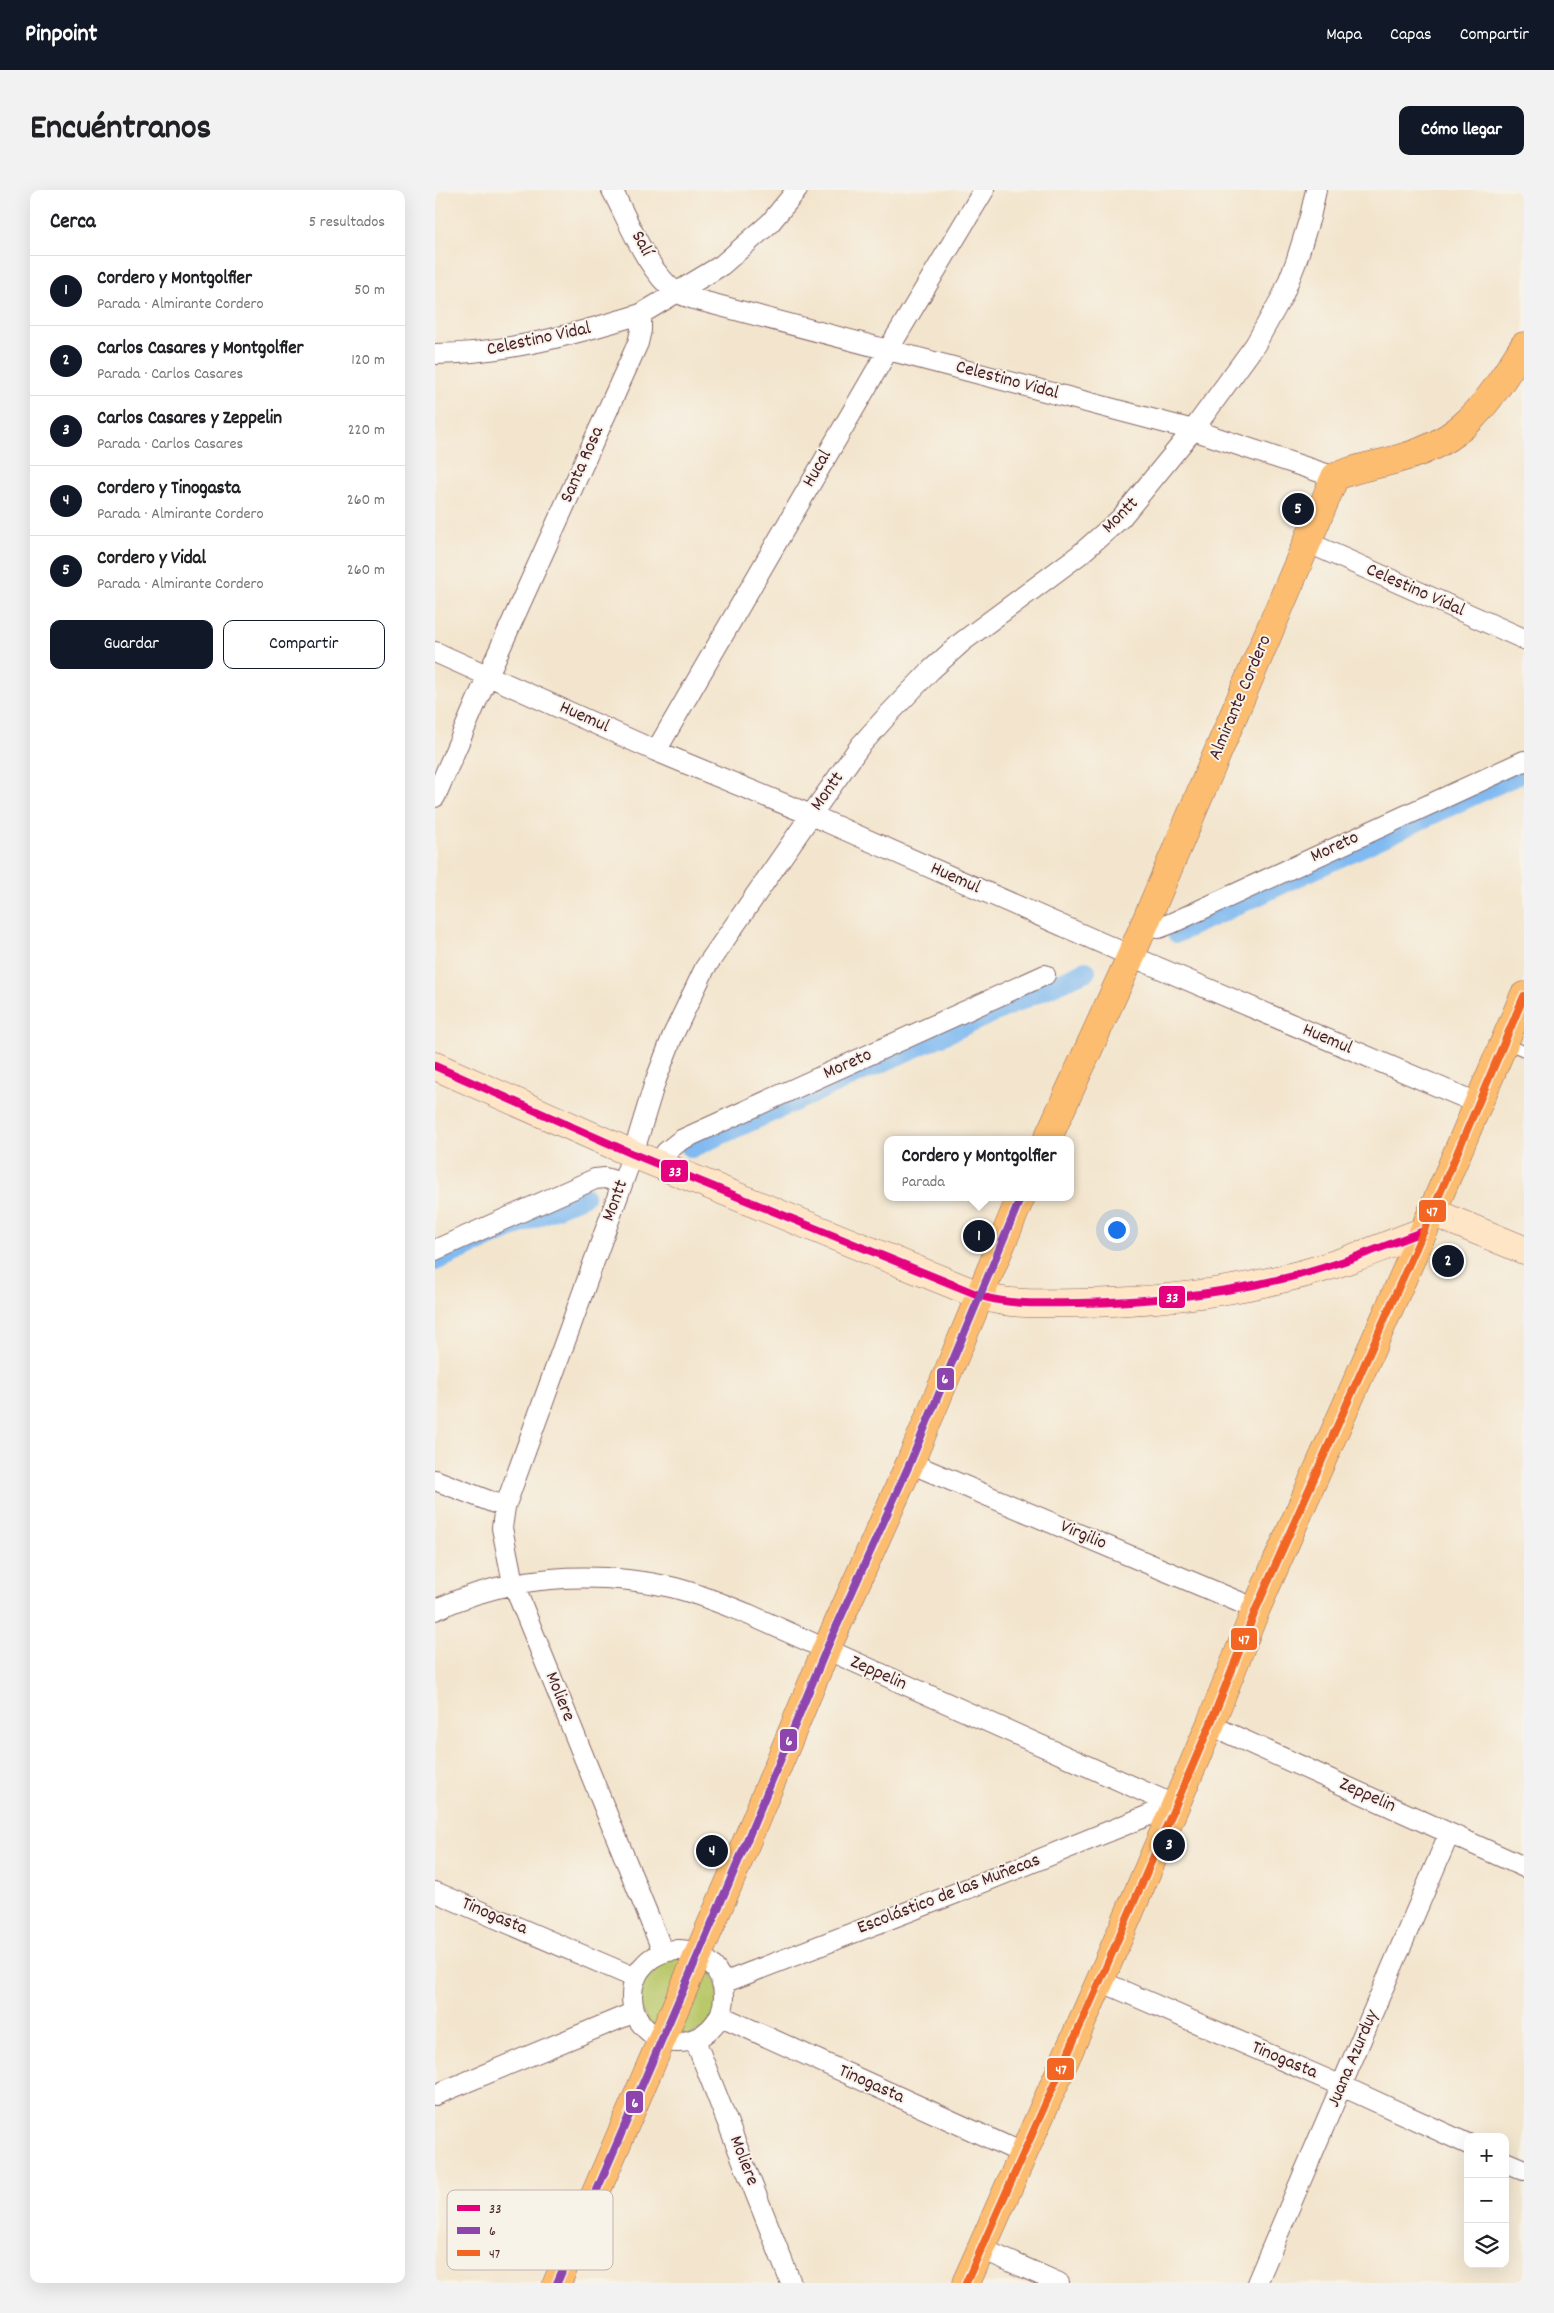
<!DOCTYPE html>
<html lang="es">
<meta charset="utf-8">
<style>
:root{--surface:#fff;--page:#f2f2f2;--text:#202124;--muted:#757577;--line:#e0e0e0;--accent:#111827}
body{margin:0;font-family:Dekko,sans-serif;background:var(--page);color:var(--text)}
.controls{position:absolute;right:15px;bottom:15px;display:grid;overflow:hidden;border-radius:10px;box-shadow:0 5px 20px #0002}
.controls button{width:45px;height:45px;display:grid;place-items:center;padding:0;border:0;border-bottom:1px solid var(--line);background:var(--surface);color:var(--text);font:25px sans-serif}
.you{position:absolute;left:681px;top:1039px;width:18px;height:18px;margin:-12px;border:4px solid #fff;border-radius:50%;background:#1a73e8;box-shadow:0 0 0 8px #1a73e833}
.badge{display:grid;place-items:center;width:32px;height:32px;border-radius:50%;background:var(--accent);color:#fff;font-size:16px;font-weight:700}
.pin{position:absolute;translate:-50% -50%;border:2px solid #fff;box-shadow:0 1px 5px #0006}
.popup{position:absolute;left:449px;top:946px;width:190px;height:65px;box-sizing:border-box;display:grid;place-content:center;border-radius:10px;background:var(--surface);filter:drop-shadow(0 1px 4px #0005);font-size:16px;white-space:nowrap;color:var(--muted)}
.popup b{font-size:19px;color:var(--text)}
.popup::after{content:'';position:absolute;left:50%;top:100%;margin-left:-10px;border:10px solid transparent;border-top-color:var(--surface)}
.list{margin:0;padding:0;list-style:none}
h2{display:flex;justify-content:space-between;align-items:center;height:65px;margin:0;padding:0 20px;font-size:21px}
h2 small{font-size:16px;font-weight:400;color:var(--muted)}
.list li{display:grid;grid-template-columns:32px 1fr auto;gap:15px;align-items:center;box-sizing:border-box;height:70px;padding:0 20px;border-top:1px solid var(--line)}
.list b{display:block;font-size:19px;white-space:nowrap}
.list p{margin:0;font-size:16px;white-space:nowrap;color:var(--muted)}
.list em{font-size:16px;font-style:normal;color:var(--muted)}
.actions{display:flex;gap:10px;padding:15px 20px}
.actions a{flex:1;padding:11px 0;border:1px solid var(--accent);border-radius:10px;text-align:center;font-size:18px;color:var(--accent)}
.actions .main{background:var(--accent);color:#fff}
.icon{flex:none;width:28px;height:28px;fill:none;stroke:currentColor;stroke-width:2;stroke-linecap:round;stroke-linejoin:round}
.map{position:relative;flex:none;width:1089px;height:2093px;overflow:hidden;border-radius:10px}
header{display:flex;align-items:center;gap:30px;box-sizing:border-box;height:70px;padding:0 25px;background:var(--accent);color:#fff}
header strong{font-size:24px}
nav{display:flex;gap:28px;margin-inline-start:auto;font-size:18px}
.intro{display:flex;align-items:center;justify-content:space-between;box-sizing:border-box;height:120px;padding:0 30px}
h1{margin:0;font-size:35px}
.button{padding:12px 22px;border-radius:10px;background:var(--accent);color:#fff;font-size:18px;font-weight:700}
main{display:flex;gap:30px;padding:0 30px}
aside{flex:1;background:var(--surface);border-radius:10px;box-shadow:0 5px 20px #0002}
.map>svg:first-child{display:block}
.green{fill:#b9c86a;stroke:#82744a}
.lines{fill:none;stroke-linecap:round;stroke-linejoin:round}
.canal{stroke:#80baf1;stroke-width:20}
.lane-casing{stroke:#856464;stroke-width:12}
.street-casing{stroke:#856464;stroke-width:22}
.secondary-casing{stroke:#856464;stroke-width:29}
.primary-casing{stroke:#856464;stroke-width:29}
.lane{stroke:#fff;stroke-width:10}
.street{stroke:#fff;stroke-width:20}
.secondary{stroke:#fee5c5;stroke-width:28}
.primary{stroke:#fcbd6f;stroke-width:28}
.bus-1-casing{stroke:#f7f3e8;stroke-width:11}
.bus-2-casing{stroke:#f7f3e8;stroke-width:11}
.bus-3-casing{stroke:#f7f3e8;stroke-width:11}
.bus-1{stroke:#e5007d;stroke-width:8}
.bus-2{stroke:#8e44ad;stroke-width:8}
.bus-3{stroke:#f26522;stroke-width:8}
.labels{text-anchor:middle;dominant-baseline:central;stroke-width:4;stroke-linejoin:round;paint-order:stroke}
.street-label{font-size:19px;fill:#4a1f2b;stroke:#f7f3e8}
.key{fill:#f7f3e8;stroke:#c3b3af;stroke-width:1}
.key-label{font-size:14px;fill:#4a1f2b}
.line-badge{stroke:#f7f3e8;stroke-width:2}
.badge-label{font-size:14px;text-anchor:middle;font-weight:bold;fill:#fff}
</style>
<header>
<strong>Pinpoint</strong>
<nav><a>Mapa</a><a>Capas</a><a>Compartir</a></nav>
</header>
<div class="intro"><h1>Encuéntranos</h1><a class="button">Cómo llegar</a></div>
<main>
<aside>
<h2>Cerca<small>5 resultados</small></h2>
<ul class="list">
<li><span class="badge">1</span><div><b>Cordero y Montgolfier</b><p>Parada · Almirante Cordero</p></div><em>50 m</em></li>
<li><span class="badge">2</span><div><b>Carlos Casares y Montgolfier</b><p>Parada · Carlos Casares</p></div><em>120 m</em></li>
<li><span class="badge">3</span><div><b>Carlos Casares y Zeppelin</b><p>Parada · Carlos Casares</p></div><em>220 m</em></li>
<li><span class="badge">4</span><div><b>Cordero y Tinogasta</b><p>Parada · Almirante Cordero</p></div><em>260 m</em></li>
<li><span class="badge">5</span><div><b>Cordero y Vidal</b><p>Parada · Almirante Cordero</p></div><em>260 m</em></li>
</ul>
<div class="actions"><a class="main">Guardar</a><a>Compartir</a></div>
</aside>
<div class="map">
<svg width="1089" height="2093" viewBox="0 0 1089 2093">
<rect width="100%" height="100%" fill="#f7f3e8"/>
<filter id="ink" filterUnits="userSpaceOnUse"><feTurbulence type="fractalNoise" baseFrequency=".02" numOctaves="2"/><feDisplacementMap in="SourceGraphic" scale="10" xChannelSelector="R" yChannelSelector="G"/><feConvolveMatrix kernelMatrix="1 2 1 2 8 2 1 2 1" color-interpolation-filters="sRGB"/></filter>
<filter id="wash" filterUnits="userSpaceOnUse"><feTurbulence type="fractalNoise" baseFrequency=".0096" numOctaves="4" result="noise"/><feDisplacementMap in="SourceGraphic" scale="20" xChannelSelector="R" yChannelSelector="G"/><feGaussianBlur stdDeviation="1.12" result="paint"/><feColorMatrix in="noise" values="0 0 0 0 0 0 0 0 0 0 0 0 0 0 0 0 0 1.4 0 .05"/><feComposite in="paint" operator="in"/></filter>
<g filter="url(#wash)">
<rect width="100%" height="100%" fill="#f3e5cd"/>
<path class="green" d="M243,1767L256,1769L224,1842C190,1815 200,1774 243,1767Z
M265,1772C304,1803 282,1853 233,1845Z"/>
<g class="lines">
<path class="canal" d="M742,743L1089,582
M256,958L651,781
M0,1071L149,1006"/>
</g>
</g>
<g filter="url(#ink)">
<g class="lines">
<g class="lane-casing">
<path id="lane" d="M1070,853L1089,861"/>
</g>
<g class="street-casing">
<path id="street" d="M177,0C194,32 212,81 241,102C246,105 253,107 259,109L758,240L900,287
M0,164C73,163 137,145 206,124
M872,352L1089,449
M0,462L221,561L376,625L696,766L1042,913
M221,561L453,160L549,0
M0,607L53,485L203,153L206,140V124L287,75L335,33L362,0
M709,734L724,738L737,733L1089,571
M225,975L231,962L246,950L610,785
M0,1060L160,989L170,988L187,993
M475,1273L821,1419
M0,1290L70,1317L67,1338L78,1393L228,1762
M70,1317L198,964L220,892L238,845L270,778L376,625L425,556L451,527L496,480L527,452L644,365L686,328L758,240L820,155L848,105L861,72L875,27L881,0
M0,1420C73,1385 157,1380 236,1397C263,1403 290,1415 315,1425L739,1615
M775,1535L1089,1677
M0,1702L201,1788
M197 1806a46 46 0 1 1 92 0a46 46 0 1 1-92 0Z
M665,1791L907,1896L1033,1954
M288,1793L519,1704L739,1615
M286,1826L587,1963
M260,1850L356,2093
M0,1905L200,1822
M1070,1972L1089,1980
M547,2059L624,2093
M822,2093L1014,1644"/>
</g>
<g class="secondary-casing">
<path id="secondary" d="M0,876L198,964L546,1106C578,1116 611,1113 644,1113C716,1112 785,1104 855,1087C901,1076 945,1058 989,1041
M997,1022L1089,1060"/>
</g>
<g class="primary-casing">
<path id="primary" d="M612,950L696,766L900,287C921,277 944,275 966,268C1032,250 1054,210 1089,156
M122,2093L303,1672L391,1460L475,1273L586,1007
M531,2093L665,1791L775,1535L821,1419L997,1022L1089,806"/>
</g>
<use href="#lane" class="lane"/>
<use href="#street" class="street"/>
<use href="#secondary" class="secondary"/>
<use href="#primary" class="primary"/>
<g class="bus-1-casing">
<path id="bus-1" d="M0,876L198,964L546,1106C578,1116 611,1113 644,1113C716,1112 785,1104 855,1087C901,1076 945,1058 989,1041"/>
</g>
<g class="bus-2-casing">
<path id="bus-2" d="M122,2093L303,1672L391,1460L475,1273L586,1007"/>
</g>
<g class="bus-3-casing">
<path id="bus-3" d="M531,2093L665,1791L775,1535L821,1419L997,1022L1089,806"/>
</g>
<use href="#bus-1" class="bus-1"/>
<use href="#bus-2" class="bus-2"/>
<use href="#bus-3" class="bus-3"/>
</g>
</g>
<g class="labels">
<g class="street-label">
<text transform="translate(206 54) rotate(62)">Salí</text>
<text transform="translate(104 150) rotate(-12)">Celestino Vidal</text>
<text transform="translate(572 191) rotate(15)">Celestino Vidal</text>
<text transform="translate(148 275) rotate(-66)">Santa Rosa</text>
<text transform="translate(383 279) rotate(-60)">Hucal</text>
<text transform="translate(686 326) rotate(-45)">Montt</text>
<text transform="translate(980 401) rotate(24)">Celestino Vidal</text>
<text transform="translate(806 508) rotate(-67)">Almirante Cordero</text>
<text transform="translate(149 528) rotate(24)">Huemul</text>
<text transform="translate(393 602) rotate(-54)">Montt</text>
<text transform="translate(900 658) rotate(-25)">Moreto</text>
<text transform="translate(520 689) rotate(24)">Huemul</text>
<text transform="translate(892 850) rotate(23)">Huemul</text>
<text transform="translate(413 875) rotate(-24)">Moreto</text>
<text transform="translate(181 1011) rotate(-70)">Montt</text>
<text transform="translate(648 1346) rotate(23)">Virgilio</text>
<text transform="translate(443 1484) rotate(24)">Zeppelin</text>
<text transform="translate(124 1507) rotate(68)">Moliere</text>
<text transform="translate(932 1606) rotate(24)">Zeppelin</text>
<text transform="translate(514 1705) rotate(-21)">Escolástico de las Muñecas</text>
<text transform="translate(59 1727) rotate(23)">Tinogasta</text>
<text transform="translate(919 1869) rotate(-67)">Juana Azurduy</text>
<text transform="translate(849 1871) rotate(23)">Tinogasta</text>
<text transform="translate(436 1895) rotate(24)">Tinogasta</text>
<text transform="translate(308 1971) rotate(69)">Moliere</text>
</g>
</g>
<rect x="12" y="2000" width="166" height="80" rx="8" class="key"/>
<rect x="22" y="2015" width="23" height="6" fill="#e5007d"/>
<rect x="22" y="2037" width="23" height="7" fill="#8e44ad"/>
<rect x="22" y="2060" width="23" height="6" fill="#f26522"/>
<g class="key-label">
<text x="54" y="2023">33</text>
<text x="54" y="2045">6</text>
<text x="54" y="2068">47</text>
</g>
<g class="line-badge">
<rect x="225" y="969" width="29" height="24" rx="5" fill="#e5007d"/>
<rect x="983" y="1009" width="29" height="24" rx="5" fill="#f26522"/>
<rect x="723" y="1095" width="28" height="24" rx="5" fill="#e5007d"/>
<rect x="501" y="1177" width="19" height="24" rx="5" fill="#8e44ad"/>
<rect x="795" y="1437" width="28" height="24" rx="5" fill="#f26522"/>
<rect x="344" y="1538" width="19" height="24" rx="5" fill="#8e44ad"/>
<rect x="611" y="1867" width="29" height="24" rx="5" fill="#f26522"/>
<rect x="190" y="1900" width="19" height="24" rx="5" fill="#8e44ad"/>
</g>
<g class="badge-label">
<text x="240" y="986">33</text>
<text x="997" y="1026">47</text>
<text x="737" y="1112">33</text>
<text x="510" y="1193">6</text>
<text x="809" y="1454">47</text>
<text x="354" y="1555">6</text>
<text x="626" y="1884">47</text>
<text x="200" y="1917">6</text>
</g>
</svg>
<div class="controls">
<button>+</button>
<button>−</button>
<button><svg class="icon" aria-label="layers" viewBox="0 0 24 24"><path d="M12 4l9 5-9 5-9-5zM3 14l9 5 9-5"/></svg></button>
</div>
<div class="you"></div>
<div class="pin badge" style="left:544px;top:1046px">1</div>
<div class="popup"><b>Cordero y Montgolfier</b>Parada</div>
<div class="pin badge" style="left:1013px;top:1071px">2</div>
<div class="pin badge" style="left:734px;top:1655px">3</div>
<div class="pin badge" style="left:277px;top:1661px">4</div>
<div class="pin badge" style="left:863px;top:319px">5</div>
</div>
</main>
